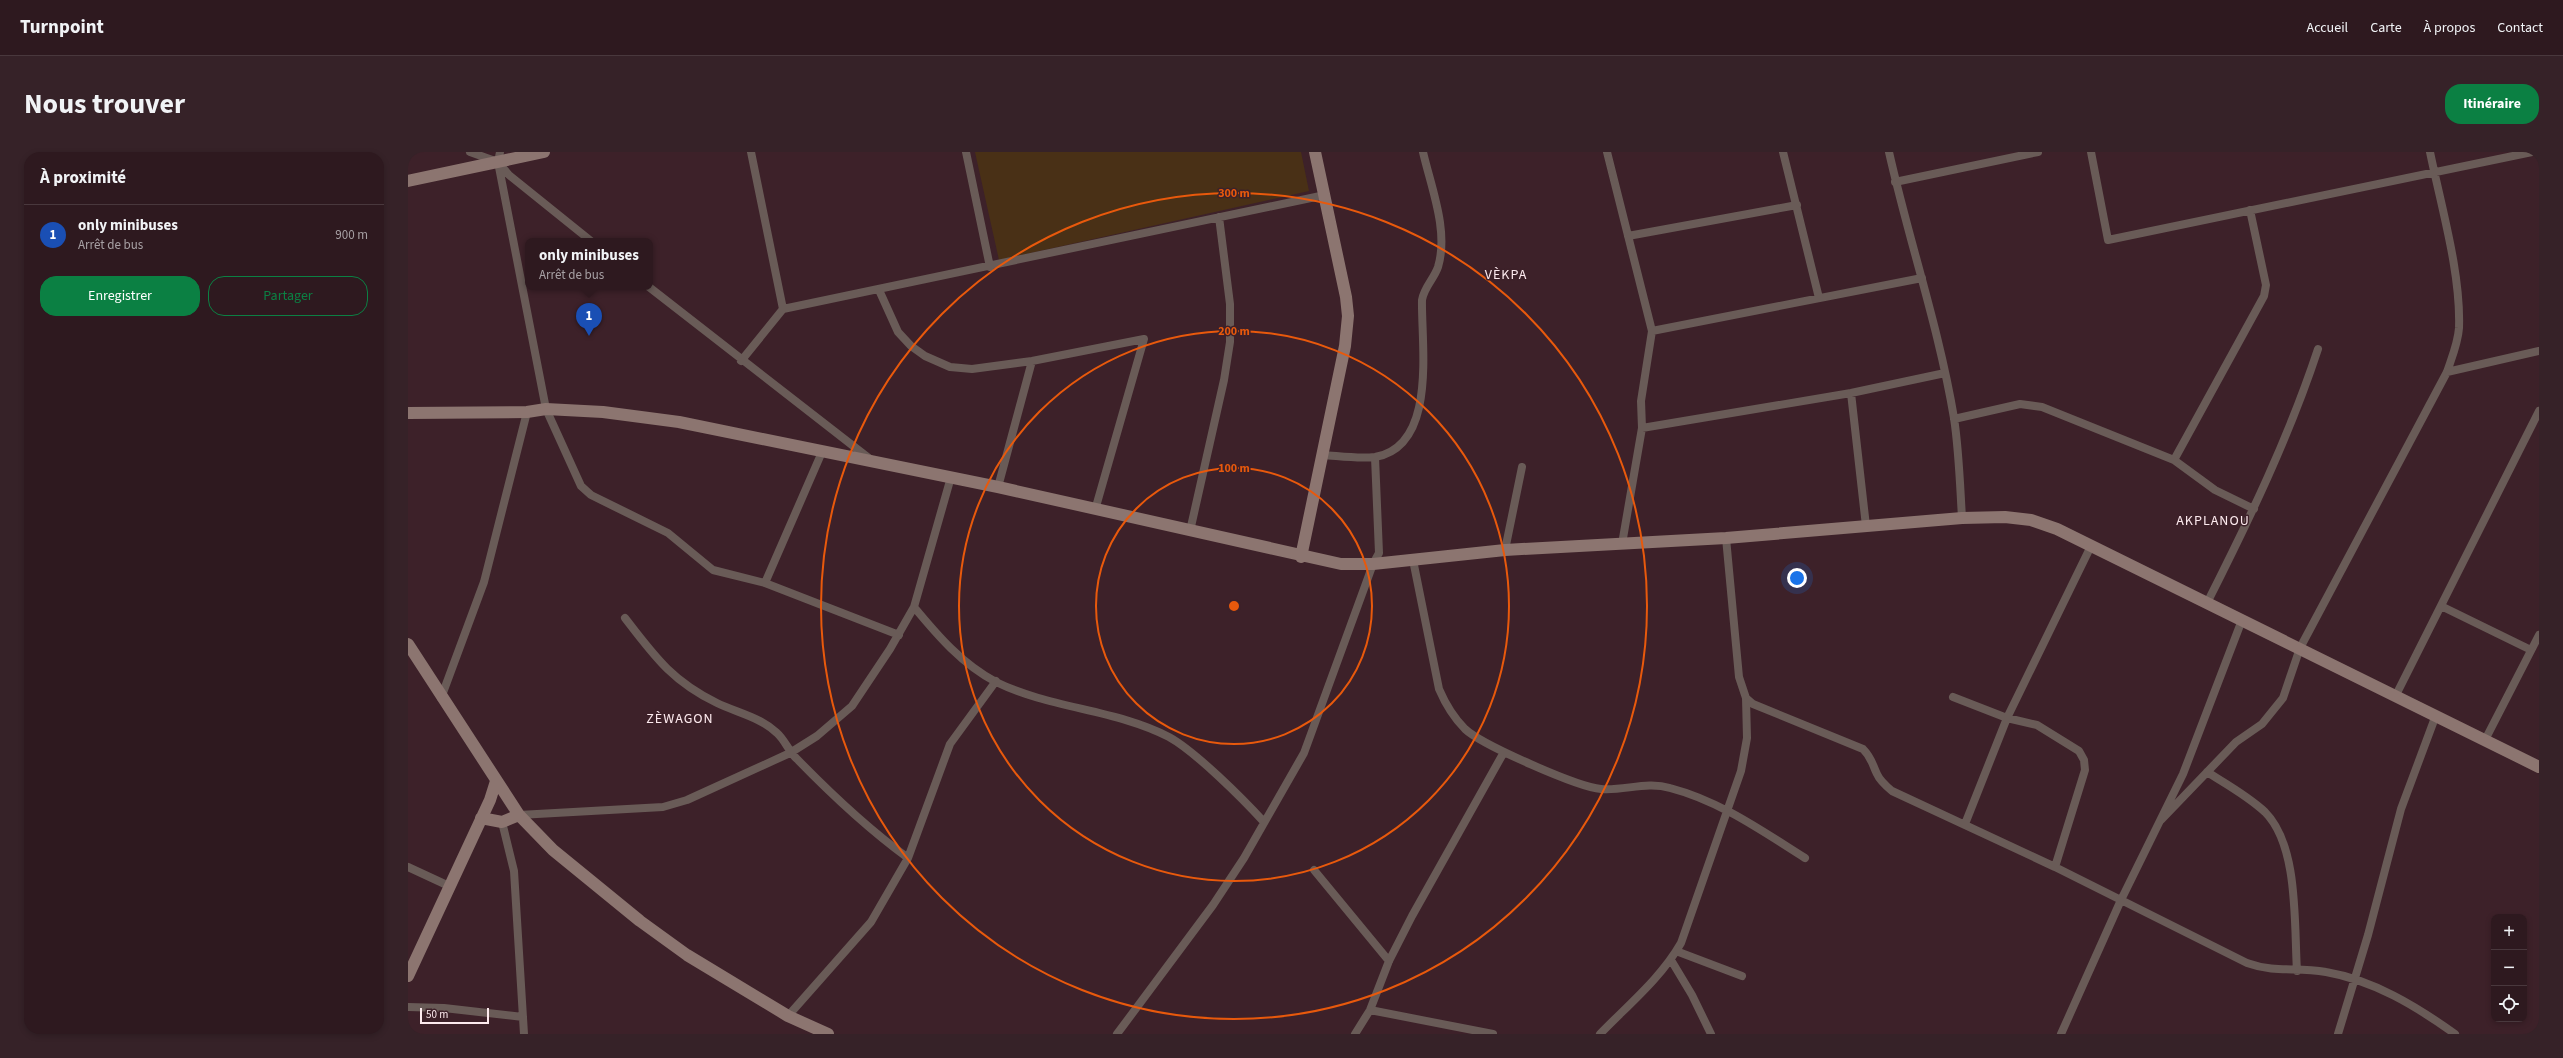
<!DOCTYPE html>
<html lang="fr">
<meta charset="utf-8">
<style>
:root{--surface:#2e191f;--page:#362228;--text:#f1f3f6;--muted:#a7a0a4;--line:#49383d;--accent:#0b8043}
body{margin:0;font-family:"Source Sans 3",sans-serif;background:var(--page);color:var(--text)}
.controls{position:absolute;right:12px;bottom:12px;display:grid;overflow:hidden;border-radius:8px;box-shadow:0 2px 6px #0003}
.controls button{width:36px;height:36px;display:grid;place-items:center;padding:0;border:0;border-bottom:1px solid var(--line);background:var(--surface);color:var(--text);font:20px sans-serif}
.scale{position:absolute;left:12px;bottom:10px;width:69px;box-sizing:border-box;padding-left:4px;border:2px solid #fdeaee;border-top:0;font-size:11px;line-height:14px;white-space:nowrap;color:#fdeaee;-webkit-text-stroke:3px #3d2129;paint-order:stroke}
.you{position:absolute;left:1389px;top:426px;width:14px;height:14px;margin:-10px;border:3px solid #fff;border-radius:50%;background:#1a73e8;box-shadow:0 0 0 6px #1a73e833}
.badge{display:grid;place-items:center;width:26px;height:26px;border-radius:50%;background:var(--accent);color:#fff;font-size:13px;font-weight:700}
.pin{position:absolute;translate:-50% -33px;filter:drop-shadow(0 1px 2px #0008)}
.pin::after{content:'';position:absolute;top:21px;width:14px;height:12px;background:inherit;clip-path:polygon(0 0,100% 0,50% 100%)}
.popup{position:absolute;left:117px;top:86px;width:128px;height:52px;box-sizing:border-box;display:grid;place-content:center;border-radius:8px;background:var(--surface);filter:drop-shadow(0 1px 3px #0005);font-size:13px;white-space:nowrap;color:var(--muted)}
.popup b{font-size:15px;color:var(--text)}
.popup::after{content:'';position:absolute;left:50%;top:100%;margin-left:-8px;border:8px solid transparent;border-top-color:var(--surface)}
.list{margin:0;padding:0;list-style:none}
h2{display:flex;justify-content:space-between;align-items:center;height:52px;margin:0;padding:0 16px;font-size:17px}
h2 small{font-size:13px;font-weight:400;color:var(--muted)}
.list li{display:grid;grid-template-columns:26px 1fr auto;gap:12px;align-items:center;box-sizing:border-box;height:60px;padding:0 16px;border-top:1px solid var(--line)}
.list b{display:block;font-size:15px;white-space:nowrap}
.list p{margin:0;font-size:13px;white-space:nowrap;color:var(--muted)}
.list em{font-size:13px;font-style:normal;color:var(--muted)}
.actions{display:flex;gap:8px;padding:12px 16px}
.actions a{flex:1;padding:9px 0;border:1px solid var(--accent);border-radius:16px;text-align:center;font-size:14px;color:var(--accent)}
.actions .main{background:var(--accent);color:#fff}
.icon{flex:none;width:22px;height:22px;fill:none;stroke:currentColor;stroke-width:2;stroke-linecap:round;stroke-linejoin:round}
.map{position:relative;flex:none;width:2131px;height:882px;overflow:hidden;border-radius:16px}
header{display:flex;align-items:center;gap:24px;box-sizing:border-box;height:56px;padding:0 20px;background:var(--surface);border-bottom:1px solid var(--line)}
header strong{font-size:19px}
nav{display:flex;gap:22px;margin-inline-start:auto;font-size:14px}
.intro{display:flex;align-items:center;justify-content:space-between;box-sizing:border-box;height:96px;padding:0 24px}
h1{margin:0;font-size:28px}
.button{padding:10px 18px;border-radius:16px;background:var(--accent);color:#fff;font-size:14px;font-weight:700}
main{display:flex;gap:24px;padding:0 24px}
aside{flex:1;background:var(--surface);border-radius:16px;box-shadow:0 2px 6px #0003}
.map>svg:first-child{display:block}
.green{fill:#493016}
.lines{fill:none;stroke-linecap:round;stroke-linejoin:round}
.street{stroke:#695b57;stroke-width:8}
.secondary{stroke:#8c7570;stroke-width:12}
.ring{fill:none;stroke:#e8590c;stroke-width:2}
.labels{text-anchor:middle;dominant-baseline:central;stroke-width:3;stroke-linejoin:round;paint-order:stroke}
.quarter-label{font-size:14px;letter-spacing:1px;fill:#fdeaee;stroke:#3d2129}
.centre{fill:#e8590c;stroke:#3d2129;stroke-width:2}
.ring-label{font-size:12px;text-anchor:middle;font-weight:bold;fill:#e8590c;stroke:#3d2129;stroke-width:3;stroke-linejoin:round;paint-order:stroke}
</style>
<header>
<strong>Turnpoint</strong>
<nav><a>Accueil</a><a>Carte</a><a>À propos</a><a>Contact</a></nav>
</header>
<div class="intro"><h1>Nous trouver</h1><a class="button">Itinéraire</a></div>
<main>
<aside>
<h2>À proximité<small></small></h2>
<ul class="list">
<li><span class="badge" style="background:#1a4fb4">1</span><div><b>only minibuses</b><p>Arrêt de bus</p></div><em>900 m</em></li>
</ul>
<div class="actions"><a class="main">Enregistrer</a><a>Partager</a></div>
</aside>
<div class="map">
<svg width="2131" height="882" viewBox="0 0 2131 882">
<rect width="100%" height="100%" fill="#3d2129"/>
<path class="green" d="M567,0H893L901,39L591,108Z"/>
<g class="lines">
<path class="street" d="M62,0L90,10L101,23L183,89
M92,0L90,10L138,257L173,334L183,343L260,381L305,418L357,431L491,483
M343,0L375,157
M558,0L582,115
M1199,0L1244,179L1233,249L1234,276L1214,392
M1375,0L1411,146
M1481,0C1501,89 1531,176 1546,266C1551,299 1552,333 1554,366
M1683,0L1700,88L2124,0
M1487,30L1630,0
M1220,84L1389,53
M241,135L462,307
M471,138L490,180L503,194L517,204L542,215L564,217L624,209L736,187L687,358
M1244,179L1514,126
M333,209L375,157L917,43
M2039,220L2131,199
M1443,241L1458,374
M1546,267L1612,252L1634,255L1766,308L1807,338L1846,357
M1234,276L1443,241L1537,221
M915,303C931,304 950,307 967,305C1030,294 1013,192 1014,148C1016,135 1026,127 1030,115C1041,79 1023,35 1015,0
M1766,308L1856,144L1858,133L1842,58
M590,335L624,209
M782,379L816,228L822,190V152L811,65
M1318,386L1331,525L1338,546L1345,552L1455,597C1464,606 1464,612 1469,622C1472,629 1478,634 1484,639L1647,715L1839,811C1870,822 1888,814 1918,820C1965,828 2008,854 2047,882
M1097,398L1114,315
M1005,408L1031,537C1037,551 1046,566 1057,577C1074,593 1170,635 1193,637C1216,639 1239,629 1262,636C1312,649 1354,679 1397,706
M357,431L414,300
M1799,451C1841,368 1881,285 1910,197
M2033,454L2123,498
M506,455C530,484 554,512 588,530C643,557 707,557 761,585C788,600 835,647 856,670
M217,466C247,505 264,529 309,551C330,561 352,565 369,581C377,588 381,600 389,607C424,643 459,676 500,706
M1988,543L2131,259
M1545,545L1599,566L1629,573L1671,599L1676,608L1677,618L1647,715
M33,546L76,430L119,260
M2077,588L2131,483
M1799,620C1818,632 1840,644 1857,660C1891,694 1886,773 1889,819
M111,663L255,655L279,648L382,601L409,584L444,554L482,497L506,455L543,325
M1753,668L1828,590L1854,572L1875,546L1892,496L2039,220C2044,205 2050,191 2051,176C2053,121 2033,54 2022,0
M94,670L106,719L116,882
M1557,672L1599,566L1683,394
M0,715L41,734
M906,718L981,809
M1268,799L1334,824
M1263,808L1284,843L1303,882
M0,855L36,856L115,865
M962,858L1085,882
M380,864L463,770L500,706L542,592L588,529
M709,882L805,753L836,706L896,601L965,412L971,401L967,305
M947,882L962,858L981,809L1004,764L1096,600
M1192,882C1220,853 1253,826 1273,791L1333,619L1339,586L1338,546
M1653,882L1713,748L1775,622L1834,468
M1930,882L1960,783L1993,657L2028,563"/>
<path class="secondary" d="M0,29L136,0
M0,261L119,260L138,257L195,260L271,270L590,335L933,412H965L1097,398L1318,386L1554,366L1597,365L1623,368L1649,377L2131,615
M893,405L937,194L940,164L938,145L907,0
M0,492L111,663L145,698L232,769L279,803L380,864L420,882
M73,666L94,670L111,663
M0,824L82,648L88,629"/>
</g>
<g class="ring">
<circle cx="826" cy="454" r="138"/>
<circle cx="826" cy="454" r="275"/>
<circle cx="826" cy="454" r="413"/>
</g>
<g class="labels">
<g class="quarter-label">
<text x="1098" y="123">VÈKPA</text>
<text x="1805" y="369">AKPLANOU</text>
<text x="272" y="567">ZÈWAGON</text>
</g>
</g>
<circle cx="826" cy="454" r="6" class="centre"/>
<g class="ring-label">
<text x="826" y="45">300 m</text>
<text x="826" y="183">200 m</text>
<text x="826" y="320">100 m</text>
</g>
</svg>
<div class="controls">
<button>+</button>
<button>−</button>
<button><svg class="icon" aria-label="locate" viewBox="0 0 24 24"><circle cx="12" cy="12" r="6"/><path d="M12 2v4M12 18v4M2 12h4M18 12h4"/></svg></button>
</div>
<div class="scale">50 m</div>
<div class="you"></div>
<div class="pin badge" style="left:181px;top:184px;background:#1a4fb4">1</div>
<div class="popup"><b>only minibuses</b>Arrêt de bus</div>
</div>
</main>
